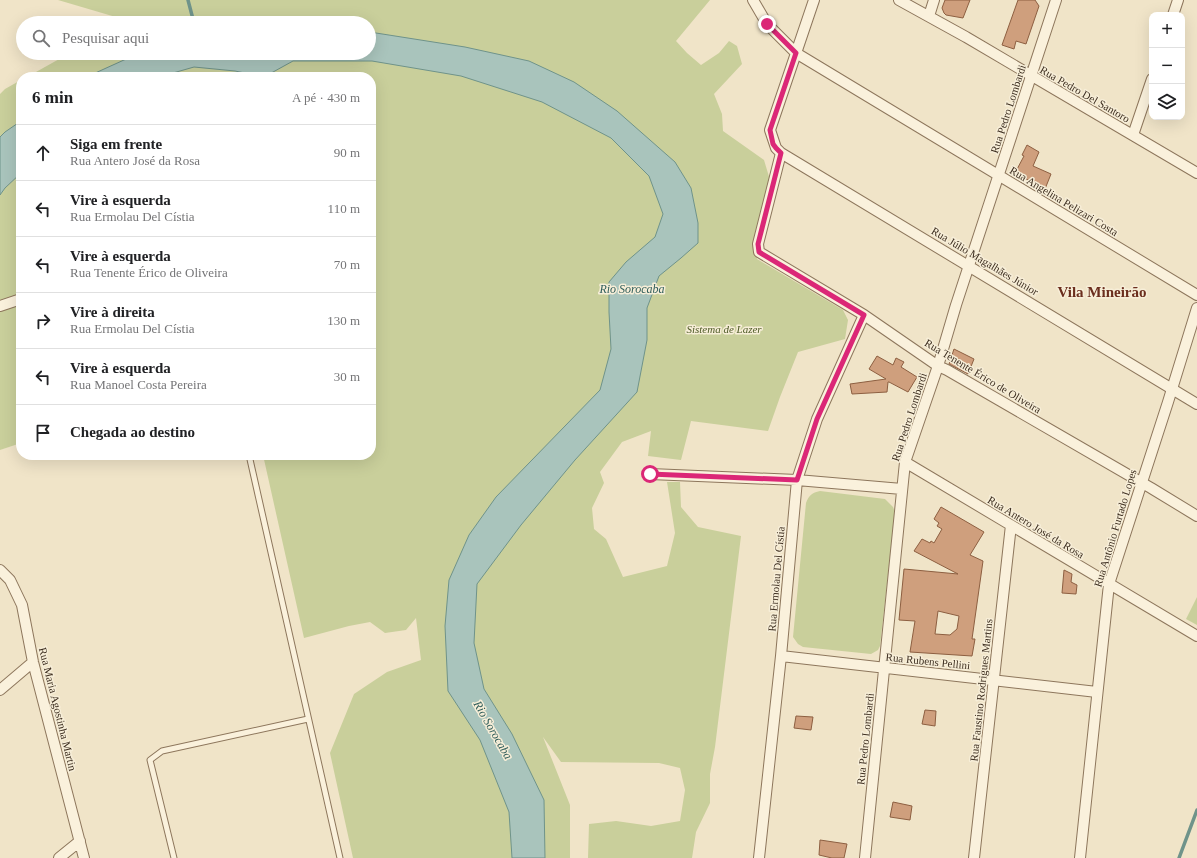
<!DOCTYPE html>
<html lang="pt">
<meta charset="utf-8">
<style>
:root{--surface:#fff;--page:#f6f6f6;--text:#202124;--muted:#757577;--line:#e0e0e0}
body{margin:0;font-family:Georgia,serif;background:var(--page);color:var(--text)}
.controls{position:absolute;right:12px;top:12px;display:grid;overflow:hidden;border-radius:8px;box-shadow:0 4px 16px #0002}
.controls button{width:36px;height:36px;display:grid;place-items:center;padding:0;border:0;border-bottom:1px solid var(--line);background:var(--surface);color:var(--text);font:20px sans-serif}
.stop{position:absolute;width:12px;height:12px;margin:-9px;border:3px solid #db2777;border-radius:50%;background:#fff}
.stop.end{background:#db2777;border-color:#fff;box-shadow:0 1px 4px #0008}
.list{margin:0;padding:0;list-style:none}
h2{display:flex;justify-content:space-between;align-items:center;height:52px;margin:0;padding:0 16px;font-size:17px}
h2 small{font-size:13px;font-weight:400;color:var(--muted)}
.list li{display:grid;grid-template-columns:26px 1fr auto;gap:12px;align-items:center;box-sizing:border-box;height:56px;padding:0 16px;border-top:1px solid var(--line)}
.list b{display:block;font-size:15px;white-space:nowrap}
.list p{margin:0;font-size:13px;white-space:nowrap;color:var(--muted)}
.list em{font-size:13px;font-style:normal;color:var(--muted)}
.icon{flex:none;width:22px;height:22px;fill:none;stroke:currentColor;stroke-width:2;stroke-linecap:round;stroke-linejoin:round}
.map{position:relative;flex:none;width:1197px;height:858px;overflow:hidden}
.search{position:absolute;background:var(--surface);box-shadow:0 4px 16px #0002;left:16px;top:16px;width:360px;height:44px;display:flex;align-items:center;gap:10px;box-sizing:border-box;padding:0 14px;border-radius:22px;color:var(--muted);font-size:15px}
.panel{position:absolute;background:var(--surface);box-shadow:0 4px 16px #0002;left:16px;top:72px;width:360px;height:388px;border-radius:16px}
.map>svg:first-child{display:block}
.green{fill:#c9cf9b}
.water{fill:#a9c4bc;stroke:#6f938a}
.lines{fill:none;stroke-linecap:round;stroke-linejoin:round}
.stream{stroke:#6f938a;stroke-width:3.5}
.building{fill:#cf9f7d;stroke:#8d5f41;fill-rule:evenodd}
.lane-casing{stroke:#8d765c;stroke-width:7}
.street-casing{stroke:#8d765c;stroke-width:12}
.lane{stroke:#faf1dc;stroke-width:5}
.street{stroke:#faf1dc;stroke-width:10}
.route{stroke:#db2777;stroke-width:5}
.labels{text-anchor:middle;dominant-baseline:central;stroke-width:3;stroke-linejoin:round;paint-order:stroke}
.street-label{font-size:11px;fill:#3d2e20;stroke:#f7eed8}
.park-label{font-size:11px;font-style:italic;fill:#4d5a26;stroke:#f7eed8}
.water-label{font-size:12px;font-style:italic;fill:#2f5d5a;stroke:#f7eed8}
.district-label{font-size:15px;font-weight:bold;fill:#6b2e1e;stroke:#f7eed8}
</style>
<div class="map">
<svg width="1197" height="858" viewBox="0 0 1197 858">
<rect width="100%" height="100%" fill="#f0e4c8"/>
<path class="green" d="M58,0H710L676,41L687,53L701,65L719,53L729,41L737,46L742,64L714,94L722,114L723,131L764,160L770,180L755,245L757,259L843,310L848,320L845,339L798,352L780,397L768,431L691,421L681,460L648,456L651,431L622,442L600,472L604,483L592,508L594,529L606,539L623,577L667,566L675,533L667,482H680L681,507L698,527L741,536L715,747L710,774V803L696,832L692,858H588L589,824L616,821L651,826L680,821L685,790L680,768L659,763L561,762L543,737L570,805V858H353L330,753L354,694L387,672L421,660L416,618L406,630L385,633L370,622L349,626L304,638L263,455H371V77H27L70,53H369V23H136Z
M21,80V443L0,450V303L1,302L0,299V94L5,89Z
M820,491L885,499L893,507L895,512L880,646L878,650L871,654L803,647L798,644L793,637L806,503C809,495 812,493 820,491Z
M1197,597V625L1186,619Z"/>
<path class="water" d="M369,33H376L465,47L529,61L574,82L617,111L675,162L691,188L698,223V243L681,258L659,276L647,308V340L637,392L575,460L521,525L477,584L474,643L484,689L512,734L544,800L545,858H512L509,812L480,740L448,691L445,626L449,580L469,535L496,497L600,390L611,349L609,312V282L626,262L655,237L663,214L649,176L611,138L542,102L461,76L372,61H293L264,77L235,71L194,67L159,77H88L93,74L135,55L144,53H369Z
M21,121V173L5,188L0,195V137L5,132Z"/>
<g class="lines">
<path class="stream" d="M188,0L194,23
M1179,858L1197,810"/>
</g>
<path class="building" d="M945,0H970L963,18L946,15L944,13L942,8Z
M1018,0H1035L1039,6L1026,44L1016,41L1014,49L1002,45Z
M1027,145L1039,152L1033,166L1051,174L1045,189L1015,173L1024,156L1022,155Z
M954,349L974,359L968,374L949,364Z
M877,356L893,365L896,358L904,362L901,367L917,377L908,392L889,382H888L887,392L852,394L850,384L886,379L869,369Z
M941,507L984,532L970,555L983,561L972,639H975L972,656L910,652L915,621L899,620L904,569L958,574L914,551L922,539L930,543L931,541L934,543L942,529L937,526L939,523L934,519ZM938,611L959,616L957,629L950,635L935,634Z
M1064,570L1072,574L1071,582L1077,585L1076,594L1062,593Z
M925,710L936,711L935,726L922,724Z
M796,716L813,717L811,730L794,728Z
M893,802L912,806L910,820L890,817Z
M820,840L847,844L844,858H832L819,855Z"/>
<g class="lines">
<g class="lane-casing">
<path id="lane" d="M249,455L340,858
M174,858L150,760L162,751L308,719"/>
</g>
<g class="street-casing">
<path id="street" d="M753,0L767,24L796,53L1197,295
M814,0L770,130L776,148L781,153L1197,404
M899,0L966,37L1197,173
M1173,15L1178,0
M929,16L934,0
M1133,135L1152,79
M781,153L758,244L759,252L864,315L938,366L947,370L1151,488L1197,516
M0,306L21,299
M905,462L1197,636
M650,474L797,480L902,489
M0,570L10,580L22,605L33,662L84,858
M781,656L1097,692
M0,690L33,662
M59,858L80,841
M759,858L781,656L797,480L817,419L864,315
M865,858L905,462L938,366L956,305L1056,0
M974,858L1011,525
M1080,858L1109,584L1168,402L1197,308"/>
</g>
<use href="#lane" class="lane"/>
<use href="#street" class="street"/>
</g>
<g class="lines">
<path class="route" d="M650,474L797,480L817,419L864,315L759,252L758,244L781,153L776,148L773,144L770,130L796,53L767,24"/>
</g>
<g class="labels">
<g class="street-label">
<text transform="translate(1085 94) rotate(30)">Rua Pedro Del Santoro</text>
<text transform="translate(1008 109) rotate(-72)">Rua Pedro Lombardi</text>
<text transform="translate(1064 201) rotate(31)">Rua Angelina Pelizari Costa</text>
<text transform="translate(985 261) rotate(31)">Rua Júlio Magalhães Júnior</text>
<text transform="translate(983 376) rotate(31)">Rua Tenente Érico de Oliveira</text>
<text transform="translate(909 417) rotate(-72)">Rua Pedro Lombardi</text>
<text transform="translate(1036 527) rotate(31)">Rua Antero José da Rosa</text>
<text transform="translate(1115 528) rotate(-73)">Rua Antônio Furtado Lopes</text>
<text transform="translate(776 579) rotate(-85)">Rua Ermolau Del Cístia</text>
<text transform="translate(928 661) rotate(6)">Rua Rubens Pellini</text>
<text transform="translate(981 690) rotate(-84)">Rua Faustino Rodrigues Martins</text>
<text transform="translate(58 709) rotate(76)">Rua Maria Agostinha Martin</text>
<text transform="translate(865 739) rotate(-84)">Rua Pedro Lombardi</text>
</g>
<g class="park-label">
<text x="724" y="329">Sistema de Lazer</text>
</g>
<g class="water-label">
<text x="632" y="289">Rio Sorocaba</text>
<text transform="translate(493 730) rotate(60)">Rio Sorocaba</text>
</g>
<g class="district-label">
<text x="1102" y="292">Vila Mineirão</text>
</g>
</g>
</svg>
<div class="controls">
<button>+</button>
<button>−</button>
<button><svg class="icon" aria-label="layers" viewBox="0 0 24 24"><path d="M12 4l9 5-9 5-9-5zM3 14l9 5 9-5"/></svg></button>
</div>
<div class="stop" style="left:650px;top:474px"></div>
<div class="stop end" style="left:767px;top:24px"></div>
<div class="search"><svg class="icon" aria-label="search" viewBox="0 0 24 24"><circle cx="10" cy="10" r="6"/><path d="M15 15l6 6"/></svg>Pesquisar aqui</div>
<section class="panel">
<h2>6 min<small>A pé · 430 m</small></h2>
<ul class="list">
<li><svg class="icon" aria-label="ahead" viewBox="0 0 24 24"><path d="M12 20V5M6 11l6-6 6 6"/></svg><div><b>Siga em frente</b><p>Rua Antero José da Rosa</p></div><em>90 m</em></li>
<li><svg class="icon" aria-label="left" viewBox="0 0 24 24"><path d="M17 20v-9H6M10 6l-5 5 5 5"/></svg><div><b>Vire à esquerda</b><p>Rua Ermolau Del Cístia</p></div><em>110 m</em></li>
<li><svg class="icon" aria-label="left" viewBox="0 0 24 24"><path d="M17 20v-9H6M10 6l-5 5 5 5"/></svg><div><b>Vire à esquerda</b><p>Rua Tenente Érico de Oliveira</p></div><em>70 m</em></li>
<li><svg class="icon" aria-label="right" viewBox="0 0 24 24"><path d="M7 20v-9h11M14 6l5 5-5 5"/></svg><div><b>Vire à direita</b><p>Rua Ermolau Del Cístia</p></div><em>130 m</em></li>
<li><svg class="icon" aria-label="left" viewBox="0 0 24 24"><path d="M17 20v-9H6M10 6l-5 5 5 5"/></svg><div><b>Vire à esquerda</b><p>Rua Manoel Costa Pereira</p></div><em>30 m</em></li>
<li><svg class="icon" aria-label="arrive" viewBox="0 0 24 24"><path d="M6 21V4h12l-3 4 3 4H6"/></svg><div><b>Chegada ao destino</b></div></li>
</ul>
</section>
</div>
